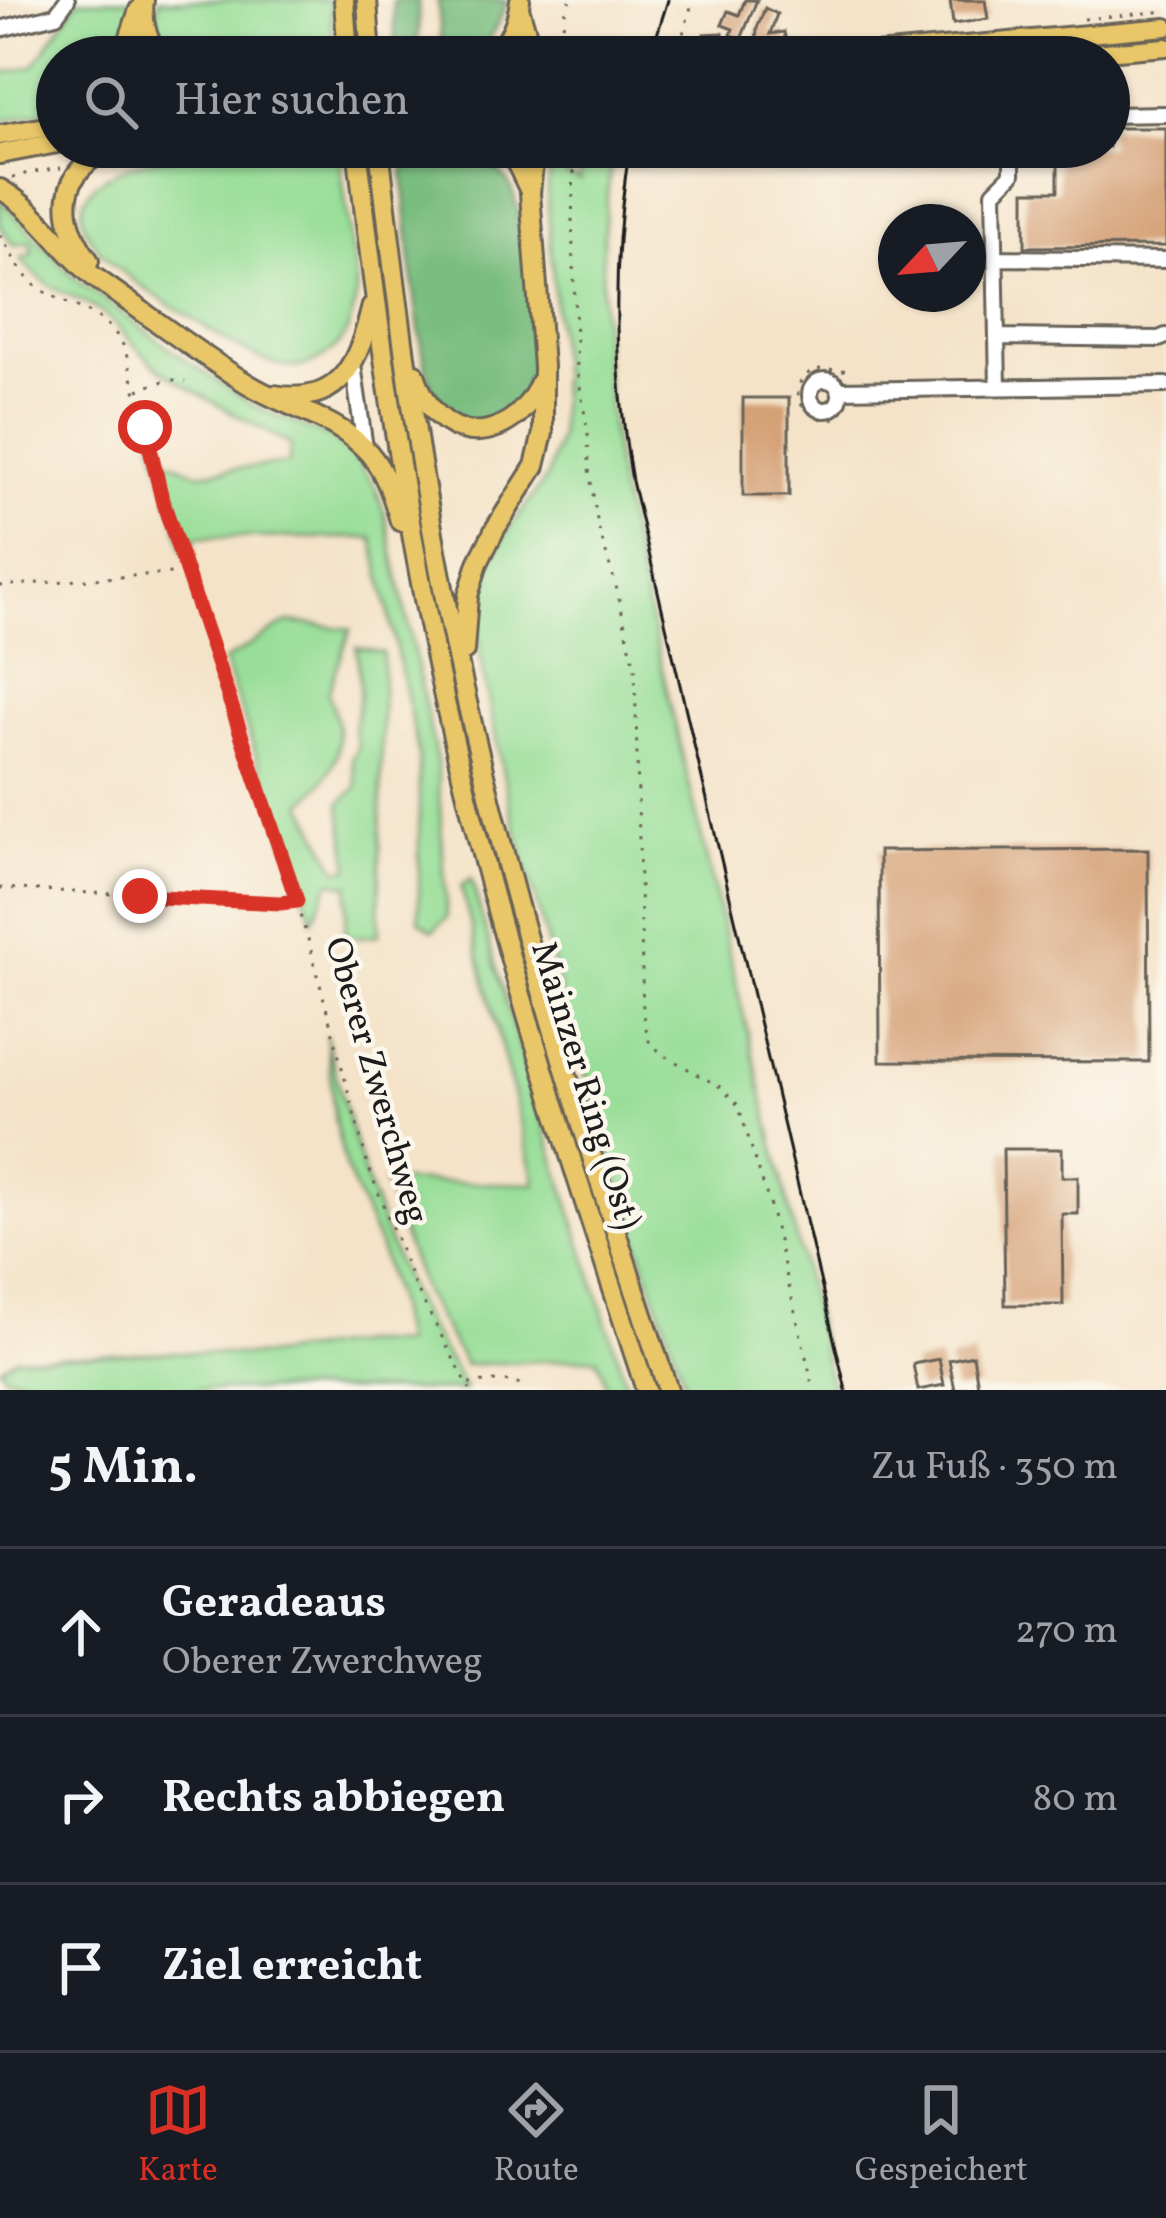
<!DOCTYPE html>
<html lang="de">
<meta charset="utf-8">
<style>
:root{--surface:#171b24;--page:#242831;--text:#f1f3f6;--muted:#9ea1a6;--line:#363941;--accent:#d93025}
body{margin:0;font-family:Vollkorn,serif;background:var(--page);color:var(--text)}
.compass{position:absolute;left:878px;top:204px;width:108px;height:108px;border-radius:50%;background:var(--surface);box-shadow:0 3px 9px #0004;rotate:244deg}
.stop{position:absolute;width:36px;height:36px;margin:-27px;border:9px solid #d93025;border-radius:50%;background:#fff}
.stop.end{background:#d93025;border-color:#fff;box-shadow:0 3px 12px #0008}
.list{margin:0;padding:0;list-style:none}
h2{display:flex;justify-content:space-between;align-items:center;height:156px;margin:0;padding:0 48px;font-size:51px}
h2 small{font-size:39px;font-weight:400;color:var(--muted)}
.list li{display:grid;grid-template-columns:78px 1fr auto;gap:36px;align-items:center;box-sizing:border-box;height:168px;padding:0 48px;border-top:3px solid var(--line)}
.list b{display:block;font-size:45px;white-space:nowrap}
.list p{margin:0;font-size:39px;white-space:nowrap;color:var(--muted)}
.list em{font-size:39px;font-style:normal;color:var(--muted)}
.icon{flex:none;width:66px;height:66px;fill:none;stroke:currentColor;stroke-width:2;stroke-linecap:round;stroke-linejoin:round}
.map{position:relative;flex:none;width:1166px;height:1390px;overflow:hidden}
.search{position:absolute;background:var(--surface);box-shadow:0 3px 9px #0004;left:36px;right:36px;top:36px;height:132px;display:flex;align-items:center;gap:30px;box-sizing:border-box;padding:0 42px;border-radius:66px;color:var(--muted);font-size:45px}
.sheet{height:660px;background:var(--surface)}
nav{display:flex;justify-content:space-around;align-items:center;box-sizing:border-box;height:168px;border-top:3px solid var(--line);background:var(--surface);font-size:33px;color:var(--muted)}
nav a{display:grid;justify-items:center;gap:6px}
nav .on{color:var(--accent)}
.map>svg:first-child{display:block}
.green{fill:#98de98;stroke:#5a7d5a;stroke-width:3}
.forest{fill:#7abd80;stroke:#4b6c4e;stroke-width:3}
.building{fill:#d5a177}
.lines{fill:none;stroke-linecap:round;stroke-linejoin:round}
.minor-casing{stroke:#686259;stroke-width:20}
.major-casing{stroke:#686259;stroke-width:22}
.highway-casing{stroke:#686259;stroke-width:24}
.path{stroke:#686259;stroke-width:3;stroke-dasharray:3 9;stroke-linecap:butt}
.minor{stroke:#fff;stroke-width:14}
.major{stroke:#e9c769;stroke-width:16}
.highway{stroke:#e9c769;stroke-width:18}
.rail{stroke:#1c1c1c;stroke-width:3}
.route{stroke:#d93025;stroke-width:15}
.labels{text-anchor:middle;dominant-baseline:central;stroke-width:9;stroke-linejoin:round;paint-order:stroke}
.street-label{font-size:36px;fill:#1c1c1c;stroke:#fbf7ec}
</style>
<div class="map">
<svg width="1166" height="1390" viewBox="0 0 1166 1390">
<rect width="100%" height="100%" fill="#fbf7ec"/>
<filter id="ink" filterUnits="userSpaceOnUse"><feTurbulence type="fractalNoise" baseFrequency=".00833" numOctaves="2"/><feDisplacementMap in="SourceGraphic" scale="24" xChannelSelector="R" yChannelSelector="G"/><feConvolveMatrix kernelMatrix="1 2 1 2 8 2 1 2 1" color-interpolation-filters="sRGB"/></filter>
<filter id="wash" filterUnits="userSpaceOnUse"><feTurbulence type="fractalNoise" baseFrequency=".004" numOctaves="4" result="noise"/><feDisplacementMap in="SourceGraphic" scale="48" xChannelSelector="R" yChannelSelector="G"/><feGaussianBlur stdDeviation="2.7" result="paint"/><feColorMatrix in="noise" values="0 0 0 0 0 0 0 0 0 0 0 0 0 0 0 0 0 1.4 0 .05"/><feComposite in="paint" operator="in"/></filter>
<g filter="url(#wash)">
<rect width="100%" height="100%" fill="#f4e3c9"/>
<path class="green" d="M78,0H135L118,57H57V109L0,121V74L34,66Z
M159,0H331L334,57H171C158,39 154,22 159,0Z
M267,147H338C343,180 347,214 351,247C353,262 357,278 356,293C356,306 348,335 339,344C331,353 312,365 300,367C264,370 214,332 185,314C152,294 41,230 98,183C135,152 220,152 267,147Z
M579,147H614C594,261 602,377 620,491L832,1390H687L632,1225L566,1011L509,803L483,673L477,618L484,577L503,537L547,477L559,436L560,377L547,193L550,171L555,164L564,166L566,175L580,180Z
M0,202L6,205L73,277L180,356L254,406L331,438L357,461L376,488L386,519L437,762L447,918L433,931L419,921V757L373,538L195,537L192,555H185L141,397L151,396L167,459L198,473L289,463L290,444C246,420 200,397 159,368C137,352 118,322 98,310C69,293 40,287 21,258L33,254L30,242L13,245L0,225Z
M288,622L351,629L328,693C348,742 340,767 303,804L337,869L350,868L340,803L357,787L352,759L358,747L354,732L360,689L357,647L383,653L379,935L348,938L345,932L349,884L330,882L313,920L224,661Z
M471,879L516,1037L628,1390H608L597,1358L465,1365L424,1294L384,1181L536,1184L461,886Z
M326,1035C347,1122 372,1209 410,1292C425,1326 448,1357 465,1390H39L28,1379L5,1375L0,1367L16,1357L175,1352L263,1356L361,1343L403,1344L395,1302L380,1248L346,1169L335,1122Z"/>
<path class="forest" d="M393,0H418L419,31L416,52L399,57L395,39Z
M438,0H508C493,36 485,57 442,57Z
M445,147C463,155 497,164 508,182C528,214 540,364 525,399C517,417 490,429 472,423C451,417 441,409 433,389C426,372 423,354 420,335C411,281 408,226 403,171L434,148Z"/>
<g id="blocks">
<path class="building" d="M745,0H757L741,39L731,35L733,29L722,25L728,11L739,15Z
M950,0H985L988,19L953,24Z
M765,8L777,14L770,34L784,32L787,46L756,50L757,28Z
M723,33L724,51L706,52L704,34Z
M1109,128H1166V246L1025,247V191H1058V147H1109Z
M743,398H789V496H743Z
M1148,849L1149,1062L880,1061L879,851Z
M1003,1149H1062V1177H1078V1214H1062L1063,1305H1005Z
M973,1355L978,1386L955,1390L949,1360Z
M939,1359L944,1385L918,1390L913,1364Z"/>
</g>
</g>
<g filter="url(#ink)">
<use href="#blocks" fill-opacity="0" stroke="#686259" stroke-width="3"/>
<g class="lines">
<g class="minor-casing">
<path id="minor" d="M0,29L56,15L67,0
M1109,115L1166,114
M996,258L1166,260
M997,337L1159,339L1166,336
M353,365L365,448
M810 395a15 15 0 1 1 30 0a15 15 0 1 1-30 0Z
M998,387L994,192L1012,174V147
M840,390L1166,385"/>
</g>
<g class="major-casing">
<path id="major" d="M831,57L1166,27
M1045,57L1166,47"/>
</g>
<g class="highway-casing">
<path id="highway" d="M144,0C141,21 147,39 158,57
M344,0L348,57
M367,0L371,57
M520,11L529,42L541,57
M123,57L139,10
M493,57C510,40 517,24 520,0
M0,135L57,125
M357,147C378,333 405,519 445,702C497,936 571,1163 646,1390
M379,147C400,333 425,519 467,702C520,936 592,1163 668,1390
M503,147L517,164L529,189
M0,154L57,143
M0,189C39,211 60,249 94,277C145,312 195,352 248,384C287,408 338,418 369,453C386,473 393,497 400,521
M89,261C57,216 57,171 113,147
M415,374C420,389 426,404 439,416C476,450 525,422 540,382
M274,395C342,406 358,362 372,306
M464,651L468,596L478,563L495,529L535,466L543,433V366L530,193L533,164L538,147"/>
</g>
<path class="path" d="M1084,19L1166,11
M570,57L560,46L565,13L570,0
M680,57L681,41L693,0
M699,57L824,45
M575,147L572,219L577,370L588,433L589,469L598,526L617,590L635,668L643,1015L649,1041L662,1054L720,1087L738,1105L769,1203L814,1390
M124,156L187,147
M12,178L28,173L61,168
M0,235C11,253 22,277 40,289C73,310 105,308 125,349L162,499L308,939L368,1166L414,1284L470,1390
M845,370C835,371 824,367 815,370C783,383 800,423 833,419L848,406
M138,390C153,385 169,376 185,382
M0,586L184,572
M0,888L280,903L295,901
M469,1384C487,1382 513,1376 526,1390"/>
<use href="#minor" class="minor"/>
<use href="#major" class="major"/>
<use href="#highway" class="highway"/>
<path class="rail" d="M650,57L668,0
M630,147C611,259 613,369 632,481L846,1390"/>
</g>
</g>
<g class="lines" filter="url(#ink)">
<path class="route" d="M140,896L280,903L297,901L162,499L145,427"/>
</g>
<g class="labels">
<g class="street-label">
<text transform="translate(375 1081) rotate(74)">Oberer Zwerchweg</text>
<text transform="translate(584 1086) rotate(73)">Mainzer Ring (Ost)</text>
</g>
</g>
</svg>
<svg class="compass" viewBox="-18 -18 36 36"><path d="M0-13l5 13h-10z" fill="#e53935"/><path d="M0 13l5-13h-10z" fill="#9ea1a6"/></svg>
<div class="stop" style="left:145px;top:427px"></div>
<div class="stop end" style="left:140px;top:896px"></div>
<div class="search"><svg class="icon" aria-label="search" viewBox="0 0 24 24"><circle cx="10" cy="10" r="6"/><path d="M15 15l6 6"/></svg>Hier suchen</div>
</div>
<section class="sheet">
<h2>5 Min.<small>Zu Fuß · 350 m</small></h2>
<ul class="list">
<li><svg class="icon" aria-label="ahead" viewBox="0 0 24 24"><path d="M12 20V5M6 11l6-6 6 6"/></svg><div><b>Geradeaus</b><p>Oberer Zwerchweg</p></div><em>270 m</em></li>
<li><svg class="icon" aria-label="right" viewBox="0 0 24 24"><path d="M7 20v-9h11M14 6l5 5-5 5"/></svg><div><b>Rechts abbiegen</b></div><em>80 m</em></li>
<li><svg class="icon" aria-label="arrive" viewBox="0 0 24 24"><path d="M6 21V4h12l-3 4 3 4H6"/></svg><div><b>Ziel erreicht</b></div></li>
</ul>
</section>
<nav>
<a class="on"><svg class="icon" aria-label="map" viewBox="0 0 24 24"><path d="M3 6l6-2 6 2 6-2v14l-6 2-6-2-6 2zM9 4v14M15 6v14"/></svg>Karte</a>
<a><svg class="icon" aria-label="directions" viewBox="0 0 24 24"><path d="M12 3l9 9-9 9-9-9zM9 14v-3h6M13 9l2 2-2 2"/></svg>Route</a>
<a><svg class="icon" aria-label="saved" viewBox="0 0 24 24"><path d="M7 4h10v16l-5-4-5 4z"/></svg>Gespeichert</a>
</nav>
